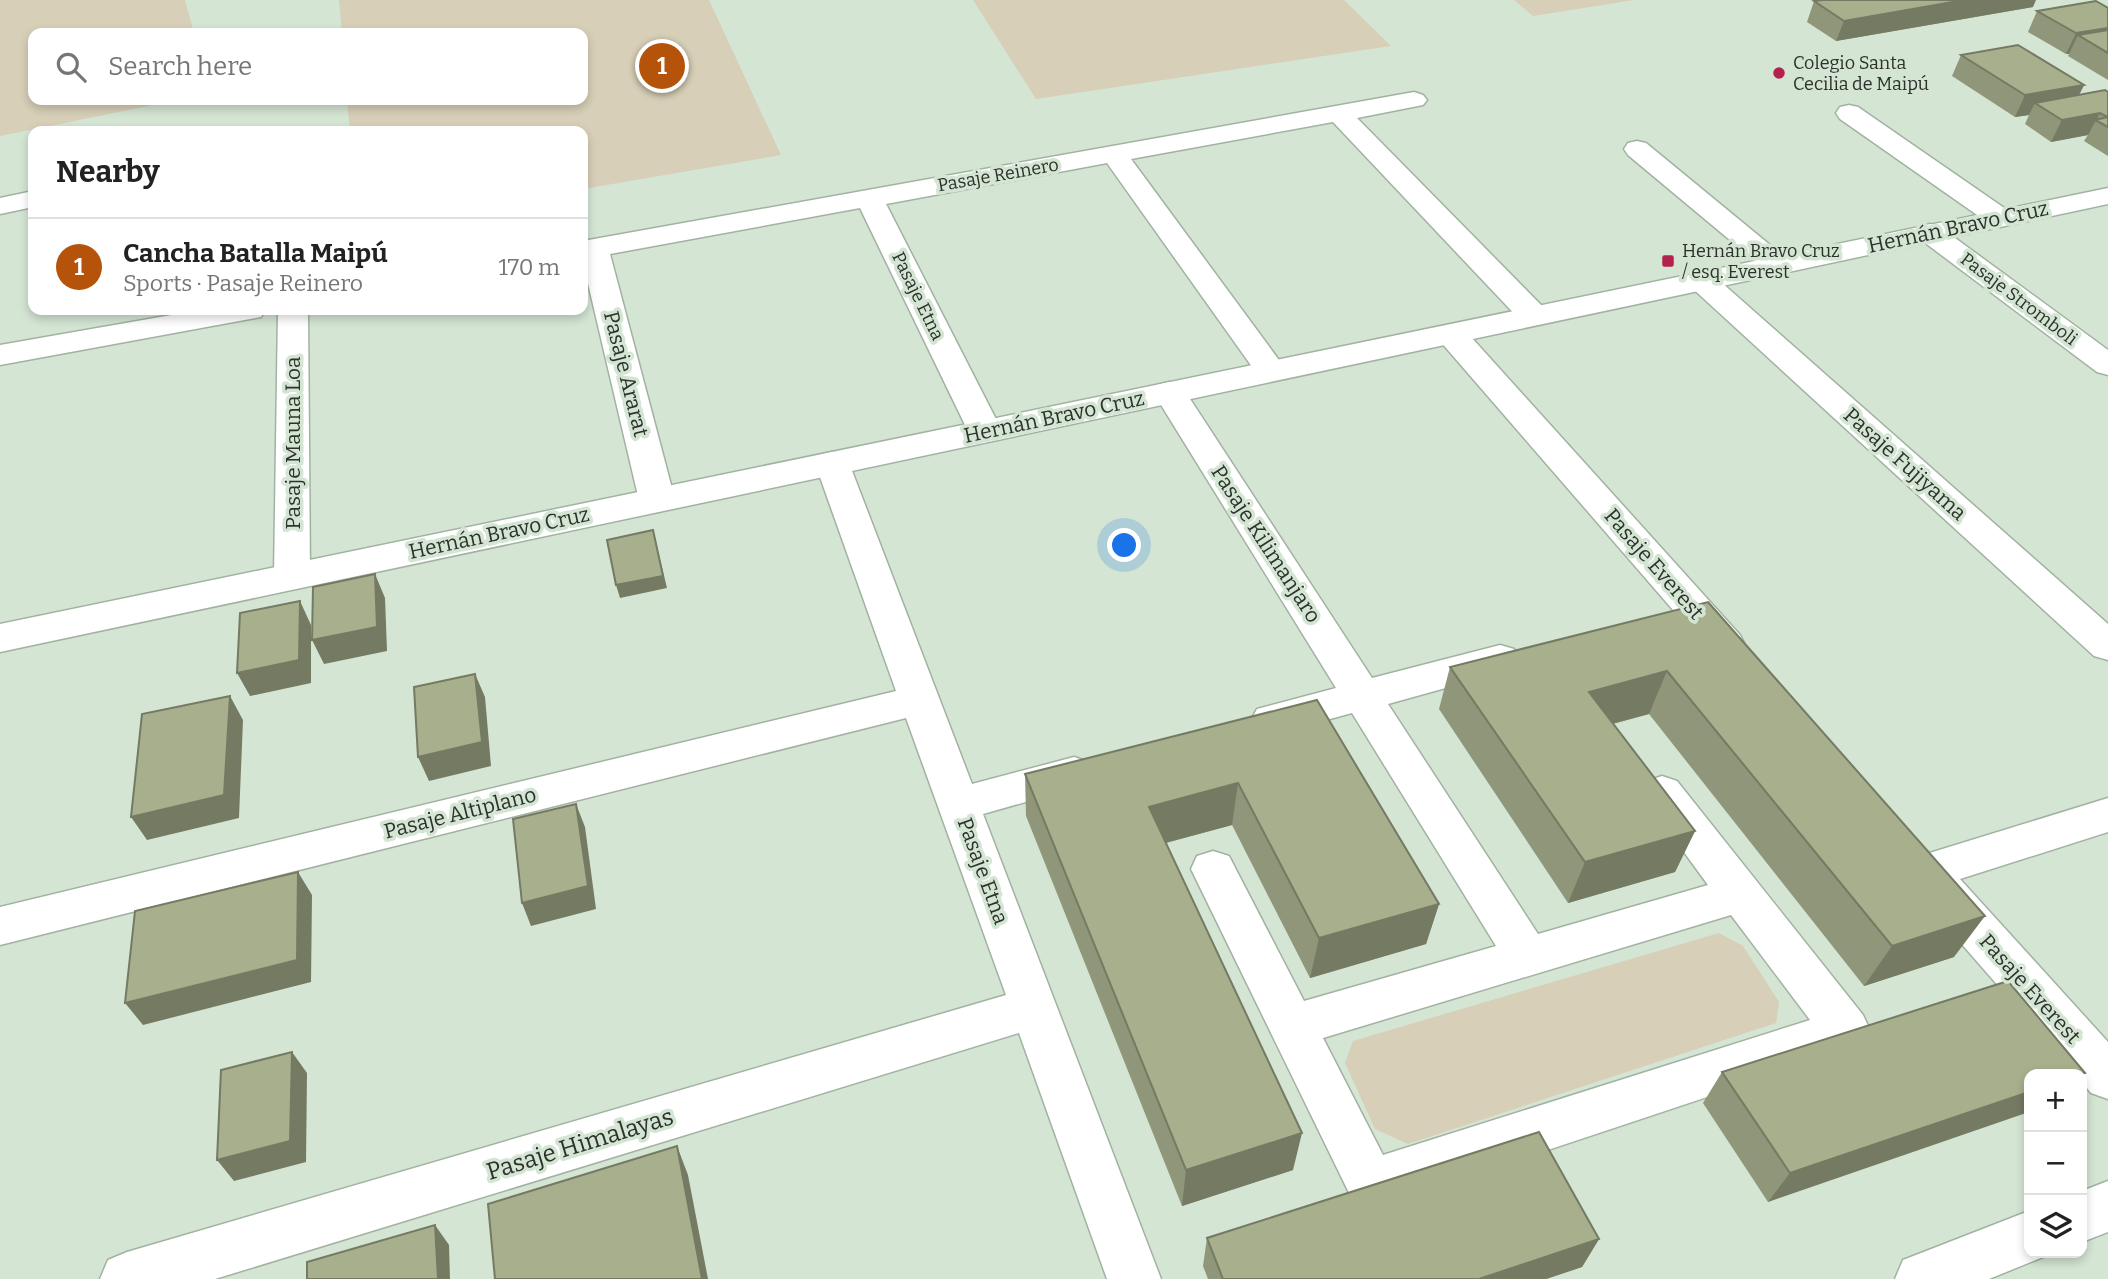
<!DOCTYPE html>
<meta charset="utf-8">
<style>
:root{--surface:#fff;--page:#f2f2f2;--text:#222;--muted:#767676;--line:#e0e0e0;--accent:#b45309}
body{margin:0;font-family:Bitter,serif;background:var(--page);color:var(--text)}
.controls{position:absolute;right:21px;bottom:21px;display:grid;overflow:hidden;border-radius:14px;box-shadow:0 4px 10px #0003}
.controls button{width:63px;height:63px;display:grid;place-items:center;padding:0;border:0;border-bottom:2px solid var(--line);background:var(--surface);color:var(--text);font:35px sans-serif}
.you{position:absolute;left:1125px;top:546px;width:24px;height:24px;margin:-18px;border:5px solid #fff;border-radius:50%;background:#1a73e8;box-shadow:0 0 0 10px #1a73e833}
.badge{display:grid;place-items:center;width:46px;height:46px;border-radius:50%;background:var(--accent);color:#fff;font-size:23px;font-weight:700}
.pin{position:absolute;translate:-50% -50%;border:4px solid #fff;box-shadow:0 2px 7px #0006}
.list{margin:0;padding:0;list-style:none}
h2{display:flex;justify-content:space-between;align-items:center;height:91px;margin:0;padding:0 28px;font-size:30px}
h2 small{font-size:23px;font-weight:400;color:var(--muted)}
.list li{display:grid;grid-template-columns:46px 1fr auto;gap:21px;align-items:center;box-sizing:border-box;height:98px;padding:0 28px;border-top:2px solid var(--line)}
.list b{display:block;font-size:26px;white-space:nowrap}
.list p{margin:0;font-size:23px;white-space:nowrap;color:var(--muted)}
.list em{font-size:23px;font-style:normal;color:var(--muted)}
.icon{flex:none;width:38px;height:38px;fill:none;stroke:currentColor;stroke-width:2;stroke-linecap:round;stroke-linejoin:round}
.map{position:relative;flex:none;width:2108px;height:1279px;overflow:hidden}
.search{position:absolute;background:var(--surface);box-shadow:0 4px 10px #0003;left:28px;top:28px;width:560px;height:77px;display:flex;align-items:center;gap:18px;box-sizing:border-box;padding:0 24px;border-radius:14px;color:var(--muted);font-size:26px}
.panel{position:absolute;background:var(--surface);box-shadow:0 4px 10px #0003;left:28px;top:126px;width:560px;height:189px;border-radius:14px}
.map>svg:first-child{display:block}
.green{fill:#d7cfb7}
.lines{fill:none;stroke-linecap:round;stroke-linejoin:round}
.minor-casing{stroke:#a2b2a2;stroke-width:3}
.secondary-casing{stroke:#a2b2a2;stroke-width:3}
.minor{fill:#fff;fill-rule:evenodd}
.secondary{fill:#fff;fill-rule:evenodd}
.wall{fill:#909679}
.shaded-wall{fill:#757a63}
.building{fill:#a7af8d;stroke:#757a63;stroke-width:2}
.poi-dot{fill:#b3214d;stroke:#d4e5d4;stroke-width:2.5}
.labels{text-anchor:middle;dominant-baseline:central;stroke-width:7;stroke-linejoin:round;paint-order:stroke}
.far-poi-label{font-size:18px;fill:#2c322b;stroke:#d4e5d4;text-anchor:start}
.far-street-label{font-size:18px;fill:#2c322b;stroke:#d4e5d4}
.street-label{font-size:21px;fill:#2c322b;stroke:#d4e5d4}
.near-street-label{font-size:24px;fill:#2c322b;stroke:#d4e5d4}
</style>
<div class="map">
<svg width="2108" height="1279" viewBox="0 0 2108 1279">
<rect width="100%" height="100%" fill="#d4e5d4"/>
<path class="green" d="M0,0H185L194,33H33V100H178L0,136Z
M339,0H709L781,155L583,189V131H350L347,100H583V33H342Z
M973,0H1344L1391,46L1036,99Z
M1514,0H1634L1533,16Z
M1719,933L1743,946L1779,1002L1776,1023L1408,1144L1375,1129L1345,1063L1353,1041Z"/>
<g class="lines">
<g class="minor-casing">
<path id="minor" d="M1414,92L1423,95L1427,100L1423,105L1357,118L1545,309L1549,316L1545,323L1534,325L1523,323L1333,122L1131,159L1287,371L1282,378L1271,381L1260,378L1107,163L886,204L1002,431L997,438L985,442L973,438L968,431L860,208L610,254L675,500L669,508L657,512L645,508L639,500L583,262V241Z
M1849,105L1858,107L2010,212L2014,218L2010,224L2000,227L1990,224L1840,119L1836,113L1840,107Z
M1637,141L1646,143L1787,259L1792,265L1787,271L1777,274L1767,271L1628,155L1624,149L1628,143Z
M33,191V207L0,214V198Z
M1930,224L1940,227L2108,350V375L2097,372L1920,239L1916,233L1920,227Z
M1702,272L1713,275L2108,624V660L2094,656L1691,287L1687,281L1691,275Z
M200,310H265L261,317L250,319L0,365V345Z
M278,310H308L310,576L305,585L292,589L279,585L274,576Z
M1451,325L1462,327L1740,635L1745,645L1740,655L1726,659L1712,655L1440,341L1435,334L1440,327Z
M1169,382L1181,385L1372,678L1500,645L1514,649L1519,659L1514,669L1388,704L1538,934L1708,885L1641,793L1647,781L1662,776L1677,781L1863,1015L1870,1030L1863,1045L1371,1209L1353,1201L1191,869L1197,856L1213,851L1229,856L1304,1001L1496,946L1352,713L1271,735L1257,731L1251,720L1257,709L1336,688L1153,392L1157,385ZM1731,915L1810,1020L1383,1155L1323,1038Z
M832,452L844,455L849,463L972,784L1074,757L1089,762L1095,773L1089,784L983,814L1161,1279H1107L1019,1033L215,1279H100L108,1260L127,1252L1006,995L906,718L0,945V907L896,691L815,463L820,455Z
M2108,798V832L1960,879L2108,1042V1099L2091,1093L2082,1082V1074H2075L1926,903L1921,888L1910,885L1904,872L1910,859Z
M2108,1181V1232L2082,1242V1191Z
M2029,1211V1253H2049L2048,1255L1989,1279H1895L1903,1260Z"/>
</g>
<g class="secondary-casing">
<path id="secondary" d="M2108,188V204L0,652V624Z"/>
</g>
<use href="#minor" class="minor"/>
<use href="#secondary" class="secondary"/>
</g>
<path class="wall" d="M1814,1L2033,7L1836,41L1807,22Z
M2108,8V80L2068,56L2069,54H2066L2028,32L2037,11Z
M1961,55L2084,85L2079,95L2108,92V156L2084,141L2088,135L2051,142L2025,124L2029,115L2015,117L1952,76Z
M1708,602L1954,957L1864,986L1649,714L1613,724L1695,831L1675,872L1568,903L1439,709L1450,667Z
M1317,700L1439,904L1426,944L1310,978L1232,825L1166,843L1293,1170L1182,1206L1026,816L1025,774Z
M1722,1072L2085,1073L2082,1076V1074L1768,1202L1703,1103Z
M1207,1238L1599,1239L1582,1267L1546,1279H1208L1203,1266Z"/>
<path class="shaded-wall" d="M1964,0H2036L2033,7L1836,41L1844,21Z
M2108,28V47L2078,35L2069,54H2066L2076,33Z
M2084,85L2073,107L2035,103L2029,115L2015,117L2025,95Z
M2100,113L2088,135L2051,142L2062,120Z
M653,530L667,588L620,598L616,585Z
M375,574L385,598L387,651L324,664L312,640Z
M300,601L311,625V683L250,696L237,673Z
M1667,671L1649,714L1573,734L1589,692Z
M475,674L485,697L491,766L429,781L418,757Z
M230,696L243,720L239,818L147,840L131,817Z
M1238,783L1232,825L1146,848L1149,807Z
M576,804L585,827L596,909L531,926L522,903Z
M1695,831L1675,872L1568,903L1585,862Z
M298,872L312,895L311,982L143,1025L125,1003Z
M1439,904L1426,944L1310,978L1319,938Z
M1985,916L1954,957L1864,986L1892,946Z
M292,1052L307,1073L306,1162L234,1181L217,1160Z
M2029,1092V1112L1768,1202L1790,1173Z
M1302,1133L1293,1170L1182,1206L1186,1170Z
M677,1146L688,1175L708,1279H702Z
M435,1225L449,1245L450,1279H438Z
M1599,1239L1582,1267L1546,1279H1479Z"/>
<path class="building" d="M1823,0H1964L1844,21L1814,1Z
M2096,1L2108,8V28L2076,33L2037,11Z
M2108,30V53L2078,35Z
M2018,45L2084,85L2025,95L1961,55Z
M2105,90L2108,92V127L2095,120L2108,117L2100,113L2062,120L2035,103Z
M653,530L663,576L616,585L607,540Z
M375,574L377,627L312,640L313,587Z
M300,601L299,660L237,673L240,613Z
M1708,602L1985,916L1892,946L1667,671L1589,692L1695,831L1585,862L1450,667Z
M475,674L482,742L418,757L414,687Z
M230,696L224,795L131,817L142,714Z
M1317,700L1439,904L1319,938L1238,783L1149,807L1302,1133L1186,1170L1025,774Z
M576,804L588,886L522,903L513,819Z
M298,872L297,960L125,1003L135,911Z
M2008,981L2085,1073L2081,1074H2029V1092L1790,1173L1722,1072Z
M292,1052L290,1141L217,1160L221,1070Z
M1539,1132L1599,1239L1479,1279H1223L1207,1238Z
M677,1146L702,1279H495L488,1204Z
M435,1225L438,1279H307V1262Z"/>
<g class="poi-dot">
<circle cx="1779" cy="73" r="7"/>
<rect x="1661" y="254" width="14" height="14" rx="3.5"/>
</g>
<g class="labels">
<g class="far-poi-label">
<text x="1793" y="63">Colegio Santa<tspan x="1793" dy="21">Cecilia de Maipú</tspan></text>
<text x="1682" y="251">Hernán Bravo Cruz<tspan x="1682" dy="21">/ esq. Everest</tspan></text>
</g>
<g class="far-street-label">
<text transform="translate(998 175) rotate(-10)">Pasaje Reinero</text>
<text transform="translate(918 296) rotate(64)">Pasaje Etna</text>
<text transform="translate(2019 299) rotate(37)">Pasaje Stromboli</text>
</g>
<g class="street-label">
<text transform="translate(1958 227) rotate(-12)">Hernán Bravo Cruz</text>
<text transform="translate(626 374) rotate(76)">Pasaje Ararat</text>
<text transform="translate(1054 417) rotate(-12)">Hernán Bravo Cruz</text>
<text transform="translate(293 443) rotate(-90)">Pasaje Mauna Loa</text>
<text transform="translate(1905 464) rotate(42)">Pasaje Fujiyama</text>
<text transform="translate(499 533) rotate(-12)">Hernán Bravo Cruz</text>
<text transform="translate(1266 544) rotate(57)">Pasaje Kilimanjaro</text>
<text transform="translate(1654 564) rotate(49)">Pasaje Everest</text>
<text transform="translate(460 813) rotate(-14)">Pasaje Altiplano</text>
<text transform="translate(983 871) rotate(70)">Pasaje Etna</text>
<text transform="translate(2030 989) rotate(48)">Pasaje Everest</text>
</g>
<g class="near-street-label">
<text transform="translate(580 1144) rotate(-17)">Pasaje Himalayas</text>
</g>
</g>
</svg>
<div class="controls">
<button>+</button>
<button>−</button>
<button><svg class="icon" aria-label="layers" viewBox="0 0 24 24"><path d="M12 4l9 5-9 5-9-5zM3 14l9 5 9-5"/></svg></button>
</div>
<div class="you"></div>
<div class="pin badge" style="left:662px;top:66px">1</div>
<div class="search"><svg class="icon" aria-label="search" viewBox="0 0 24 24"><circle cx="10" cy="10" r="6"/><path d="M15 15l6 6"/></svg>Search here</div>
<section class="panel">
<h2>Nearby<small></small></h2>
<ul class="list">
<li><span class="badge">1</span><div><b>Cancha Batalla Maipú</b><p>Sports · Pasaje Reinero</p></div><em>170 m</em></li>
</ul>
</section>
</div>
